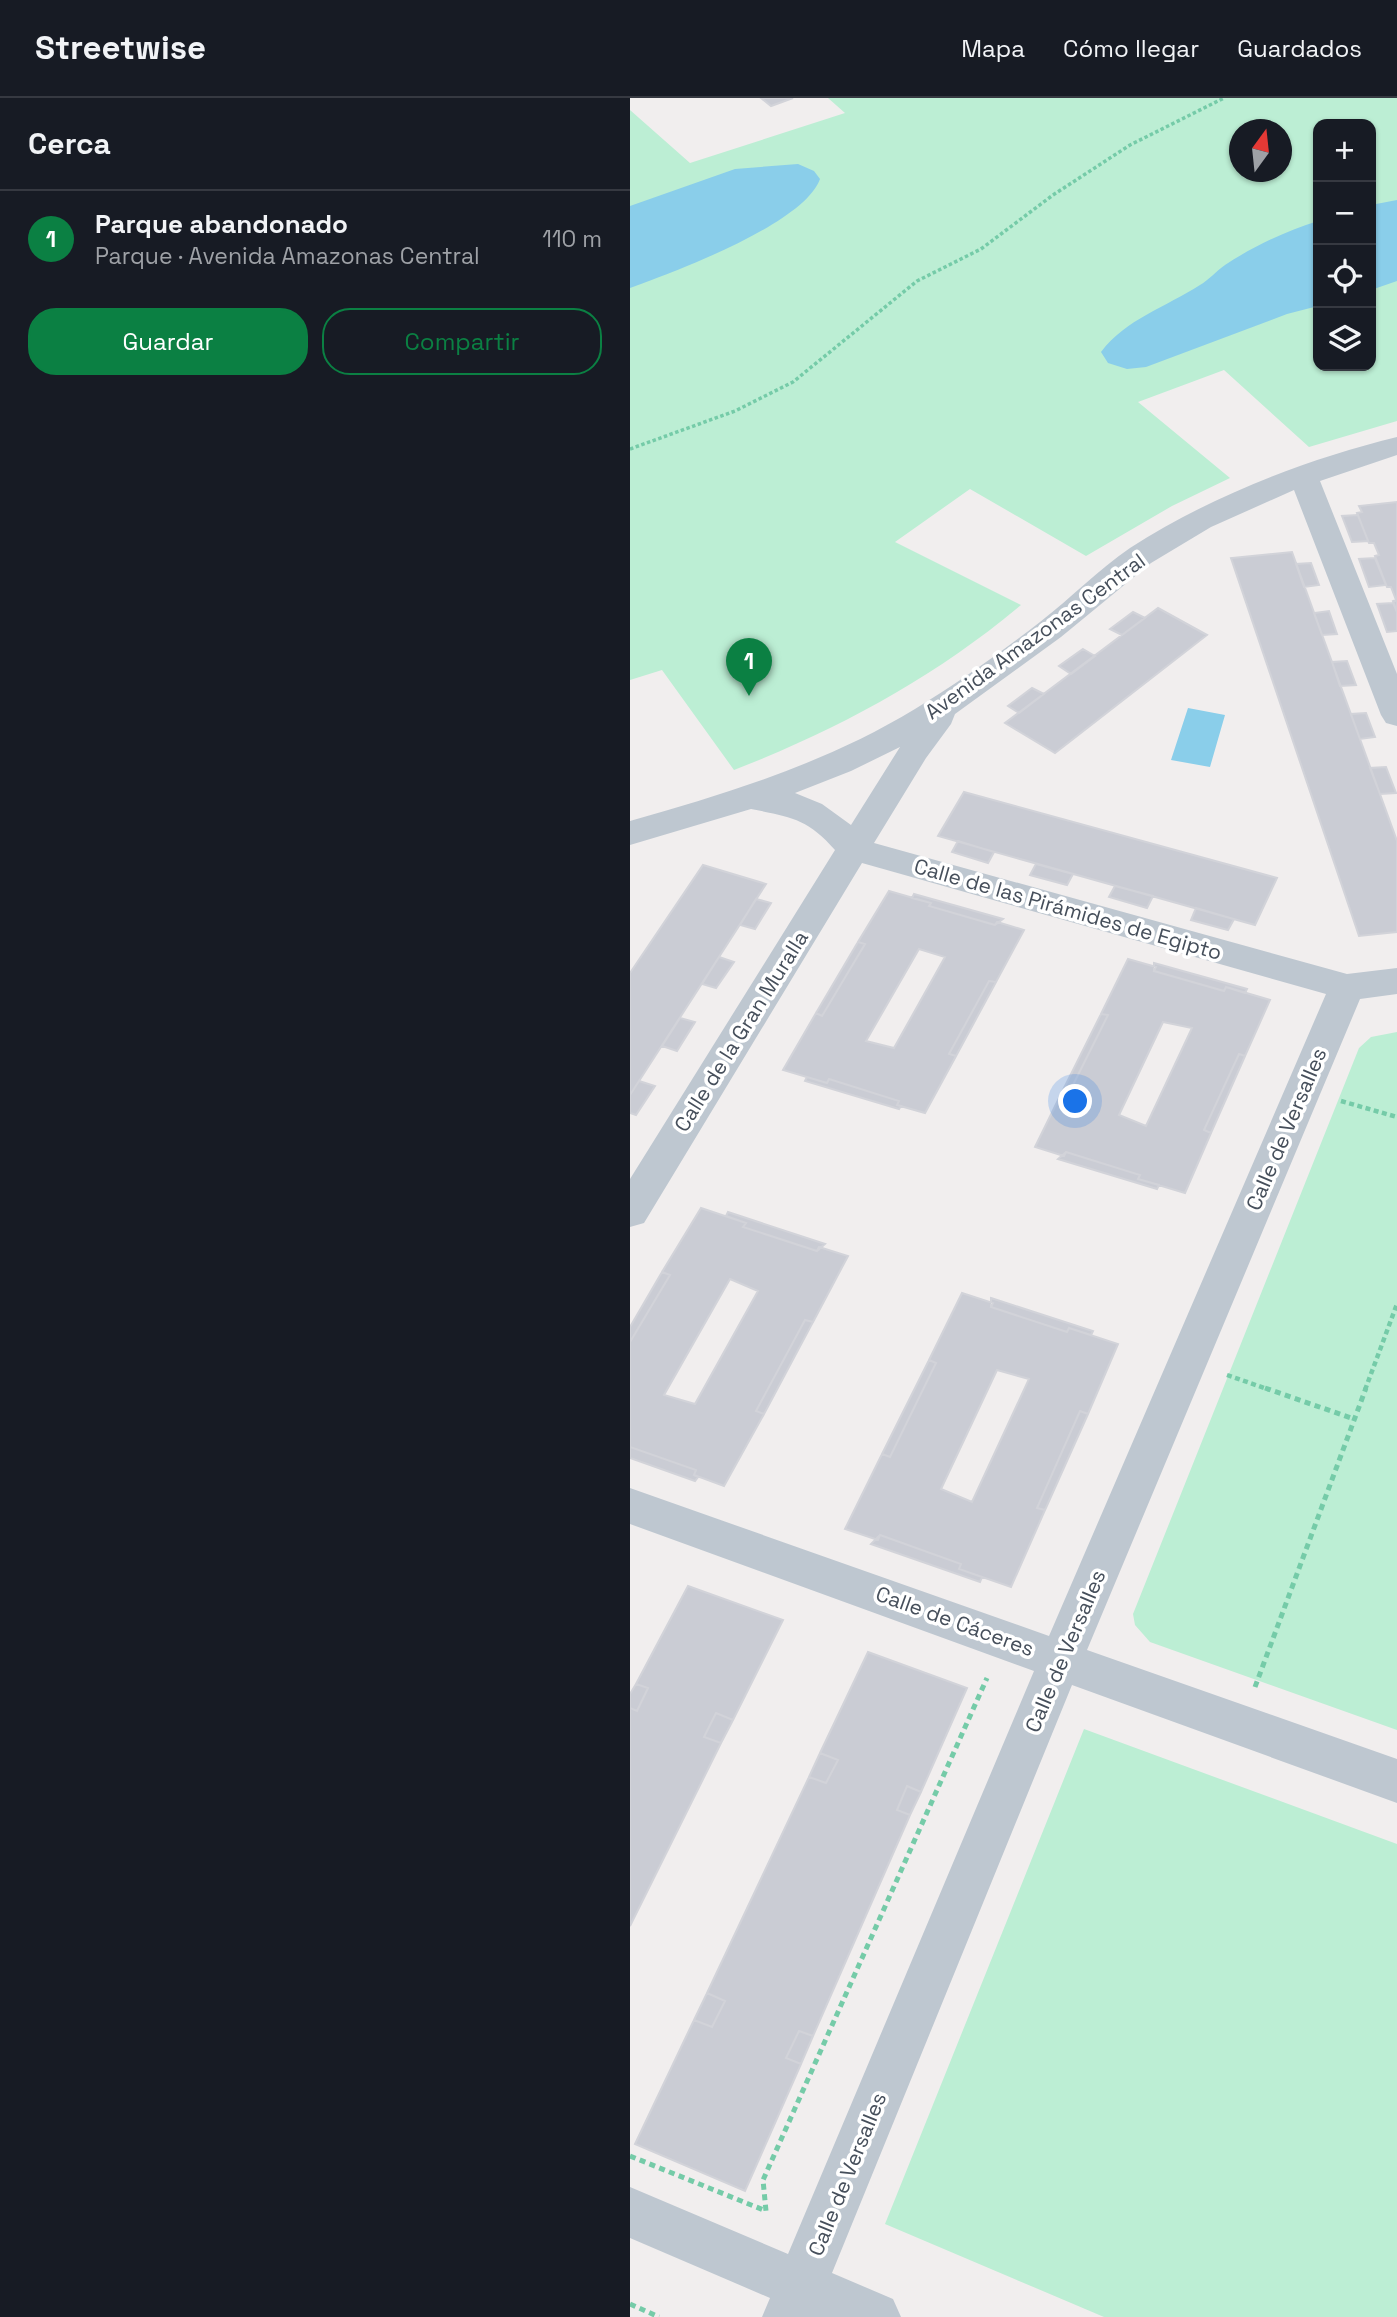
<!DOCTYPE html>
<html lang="es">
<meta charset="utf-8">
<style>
:root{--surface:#171b24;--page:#242831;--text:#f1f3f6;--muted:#9ea1a6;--line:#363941;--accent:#0b8043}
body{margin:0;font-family:"Space Grotesk",sans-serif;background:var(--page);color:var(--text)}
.controls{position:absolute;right:21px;top:21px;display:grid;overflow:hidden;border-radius:14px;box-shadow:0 2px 5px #0004}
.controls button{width:63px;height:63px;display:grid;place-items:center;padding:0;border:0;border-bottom:2px solid var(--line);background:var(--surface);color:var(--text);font:35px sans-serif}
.compass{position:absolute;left:599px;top:21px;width:63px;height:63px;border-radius:50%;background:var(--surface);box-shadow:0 2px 5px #0004;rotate:15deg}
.you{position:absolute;left:446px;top:1004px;width:24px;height:24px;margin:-18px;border:5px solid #fff;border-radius:50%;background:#1a73e8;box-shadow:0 0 0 10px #1a73e833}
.badge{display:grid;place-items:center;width:46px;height:46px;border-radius:50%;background:var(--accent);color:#fff;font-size:23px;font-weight:700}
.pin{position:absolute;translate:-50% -58px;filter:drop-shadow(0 2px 4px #0008)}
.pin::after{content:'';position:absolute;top:37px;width:24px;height:21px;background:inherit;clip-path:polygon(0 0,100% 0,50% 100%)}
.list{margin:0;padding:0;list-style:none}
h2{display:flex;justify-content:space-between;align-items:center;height:91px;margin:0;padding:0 28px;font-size:30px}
h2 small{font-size:23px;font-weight:400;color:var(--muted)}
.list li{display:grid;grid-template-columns:46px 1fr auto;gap:21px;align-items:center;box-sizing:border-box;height:98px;padding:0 28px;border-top:2px solid var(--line)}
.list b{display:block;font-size:26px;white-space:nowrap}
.list p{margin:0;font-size:23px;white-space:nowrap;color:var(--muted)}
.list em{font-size:23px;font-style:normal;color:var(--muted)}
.actions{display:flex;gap:14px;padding:21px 28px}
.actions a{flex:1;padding:16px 0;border:2px solid var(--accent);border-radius:28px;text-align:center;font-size:24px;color:var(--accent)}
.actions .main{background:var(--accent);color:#fff}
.icon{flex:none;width:38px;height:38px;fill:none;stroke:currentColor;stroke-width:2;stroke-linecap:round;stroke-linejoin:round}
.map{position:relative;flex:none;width:767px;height:2219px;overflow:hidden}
header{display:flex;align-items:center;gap:42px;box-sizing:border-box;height:98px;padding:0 35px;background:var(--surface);border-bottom:2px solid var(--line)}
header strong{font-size:33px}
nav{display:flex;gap:38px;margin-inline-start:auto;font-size:24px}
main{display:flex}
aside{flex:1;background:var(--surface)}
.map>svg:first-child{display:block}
.green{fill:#bceed4;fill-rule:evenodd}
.water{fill:#8aceea}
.building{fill:#caccd4;stroke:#d2d3d9;stroke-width:2;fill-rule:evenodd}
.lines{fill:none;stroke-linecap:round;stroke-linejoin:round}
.path-far2{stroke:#75cba8;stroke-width:3.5;stroke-dasharray:3.5 2.5;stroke-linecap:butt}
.path-far1{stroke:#75cba8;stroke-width:4.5;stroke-dasharray:5 3.5;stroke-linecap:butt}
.path{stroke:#75cba8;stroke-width:5;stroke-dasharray:6 4.5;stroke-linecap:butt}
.minor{fill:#bec7d0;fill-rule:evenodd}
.labels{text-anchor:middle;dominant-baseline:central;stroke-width:7;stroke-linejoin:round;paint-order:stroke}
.street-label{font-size:21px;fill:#464f5b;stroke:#fff}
</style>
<header>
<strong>Streetwise</strong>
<nav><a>Mapa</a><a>Cómo llegar</a><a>Guardados</a></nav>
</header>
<main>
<aside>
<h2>Cerca<small></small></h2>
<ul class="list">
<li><span class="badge">1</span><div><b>Parque abandonado</b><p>Parque · Avenida Amazonas Central</p></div><em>110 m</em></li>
</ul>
<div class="actions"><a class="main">Guardar</a><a>Compartir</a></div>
</aside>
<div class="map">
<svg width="767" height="2219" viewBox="0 0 767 2219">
<rect width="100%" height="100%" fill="#f1eeee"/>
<path class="green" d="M198,0H767V323L679,349L594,272L508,304L600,380L542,408L456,458L340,391L265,444L391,507C304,580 209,631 104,672L32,572L0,582V12L60,65L215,15ZM688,26H741V268H688ZM610,32H652V74H610Z
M767,934V1632L520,1544L505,1527L503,1516L729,950L741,939Z
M454,1631L767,1746V2219H474L255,2126Z"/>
<path class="water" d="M168,66L184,73L190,81C174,126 44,174 0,190V108L105,71Z
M767,102V183L741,192V107Z
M688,123V208L657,216L516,269L497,271L478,265L471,254C496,221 536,209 570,187C579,182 586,173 595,167C624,148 656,133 688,123Z
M558,610L595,617L580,669L541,662Z"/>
<path class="building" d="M131,0H163L141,8Z
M767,404V514L763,503L766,502L761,489H757L745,458L749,457L744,445H739L727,415L732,414L729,408Z
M728,417L738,443L722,444L712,418Z
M662,454L767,743V834L729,838L601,460Z
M745,460L756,487L739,489L729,461Z
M681,465L689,487L674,489L666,466Z
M763,505L767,514V533L757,534L747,506Z
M528,510L577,537L425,655L375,625Z
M699,513L707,536L692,537L684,515Z
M503,514L515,520L492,537L480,531Z
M453,551L465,558L441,576L429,568Z
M717,563L726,587L710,588L702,564Z
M402,590L414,596L389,615L378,608Z
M736,615L745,639L730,641L721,616Z
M756,669L766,695L750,696L740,670Z
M334,694L647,780L625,827L308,738Z
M328,743L364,754L358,765L322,754Z
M406,766L443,776L437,787L400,777Z
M73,767L136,786L0,997V875Z
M485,788L523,798L517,810L479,799Z
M259,793L301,805L299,808L365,827L367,824L394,832L366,884L359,883L319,956L326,958L295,1015L267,1007L269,1003L199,981L197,985L153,972L186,915L192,918L235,846L228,844ZM289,851L315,859L264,950L236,943Z
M284,796L373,821L365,827L299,808L301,805L282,800Z
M126,801L141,805L125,831L110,827Z
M566,810L604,821L598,832L561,822Z
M228,844L235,846L192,918L186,915Z
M89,859L104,864L86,890L72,886Z
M498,861L526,869L524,873L594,893L596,889L640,902L615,958L609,956L574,1032L581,1035L555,1095L508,1081L510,1077L436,1054L434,1058L405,1049L434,990L441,992L442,989L478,917L471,916ZM533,924L562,930L516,1028L489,1017Z
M524,865L617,891L615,895L596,889L594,893L524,873Z
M359,883L366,884L326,958L319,956Z
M471,916L478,917L442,989L441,992L434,990Z
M50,920L65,924L47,953L32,948Z
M609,956L615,958L581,1035L574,1032Z
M177,979L197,985L199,981L269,1003L267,1007L271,1008L269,1011L175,983Z
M9,983L25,988L6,1017L0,1015V997Z
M436,1054L510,1077L508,1081L529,1087L527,1091L428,1061Z
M71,1110L116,1125L113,1129L187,1153L189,1149L218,1158L183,1224L175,1222L126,1313L134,1316L94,1388L64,1377L66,1372L0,1349V1244L40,1177L32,1174ZM100,1181L128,1193L65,1306L34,1297Z
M98,1114L195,1146L187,1153L113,1129L116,1125L96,1118Z
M32,1174L40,1177L0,1244V1229Z
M332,1195L363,1205L361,1209L437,1234L439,1230L488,1246L458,1316L450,1313L407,1410L415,1412L381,1489L329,1471L331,1466L250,1437L248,1442L215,1431L252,1356L260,1359L306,1265L299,1262ZM367,1272L399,1281L342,1404L311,1391Z
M361,1200L463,1233L461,1237L439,1230L437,1234L361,1209Z
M175,1222L183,1224L134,1316L126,1313Z
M299,1262L306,1265L260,1359L252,1356Z
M450,1313L458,1316L415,1412L407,1410Z
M0,1349L66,1372L64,1377L68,1379L65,1383L0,1360Z
M250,1437L331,1466L329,1471L352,1479L350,1484L241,1446Z
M58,1488L153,1522L103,1622L86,1615L74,1639L91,1645L0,1828V1610L7,1613L18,1590L6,1586Z
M238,1554L337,1590L291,1694L277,1688L267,1712L280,1717L183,1938L169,1933L156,1960L171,1966L115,2093L5,2046L64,1922L82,1929L95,1903L77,1895L179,1679L196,1685L208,1662L190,1655Z
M6,1586L18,1590L7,1613L0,1610V1596Z
M86,1615L103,1622L91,1645L74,1639Z
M190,1655L208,1662L196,1685L179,1679Z
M277,1688L291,1694L280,1717L267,1712Z
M77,1895L95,1903L82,1929L64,1922Z
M169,1933L183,1938L171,1966L156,1960Z"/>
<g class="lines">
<path class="path-far2" d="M0,351L105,313L163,284L287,183L351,151L423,97L500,47L594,0"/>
<path class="path-far1" d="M711,1003L767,1019
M597,1277L640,1292
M735,1292L767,1206"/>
<path class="path" d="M635,1290L724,1321
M625,1589L736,1290
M0,2058L136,2113L133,2082L357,1580
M0,2206L29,2219"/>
<path class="minor" d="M767,339V357L690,383L767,576V628L756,625L751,617L664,392L581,429L521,465L431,539L325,616L321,626L296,660L244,745L717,876L767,870V896L730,901L457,1552L767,1661V1705L442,1587L202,2175L263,2201L271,2219H132L140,2200L0,2140V2089L158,2156L404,1573L0,1426V1390L419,1538L696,896L232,765L14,1125L0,1129V1081L205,752C177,720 160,719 121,711L0,747V723C99,695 196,665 285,611C328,585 370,555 410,524C441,500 468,472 500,450C581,398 674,362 767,339ZM270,649L221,727L192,706L165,695L221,673Z"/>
</g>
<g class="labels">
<g class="street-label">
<text transform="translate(405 538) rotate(-36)">Avenida Amazonas Central</text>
<text transform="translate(438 811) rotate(16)">Calle de las Pirámides de Egipto</text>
<text transform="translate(111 933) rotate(-58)">Calle de la Gran Muralla</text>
<text transform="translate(656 1031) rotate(-67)">Calle de Versalles</text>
<text transform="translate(325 1523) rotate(20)">Calle de Cáceres</text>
<text transform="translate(435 1553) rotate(-67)">Calle de Versalles</text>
<text transform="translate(217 2076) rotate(-68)">Calle de Versalles</text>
</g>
</g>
</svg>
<div class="controls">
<button>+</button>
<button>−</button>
<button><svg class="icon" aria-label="locate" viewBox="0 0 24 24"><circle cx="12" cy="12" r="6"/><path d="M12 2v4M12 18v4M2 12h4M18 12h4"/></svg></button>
<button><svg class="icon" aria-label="layers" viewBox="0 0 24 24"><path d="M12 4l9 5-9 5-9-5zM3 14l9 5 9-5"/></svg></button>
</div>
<svg class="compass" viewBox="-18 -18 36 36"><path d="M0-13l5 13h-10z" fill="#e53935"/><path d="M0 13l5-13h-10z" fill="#9ea1a6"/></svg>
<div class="you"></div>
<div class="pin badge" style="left:119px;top:598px">1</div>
</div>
</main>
